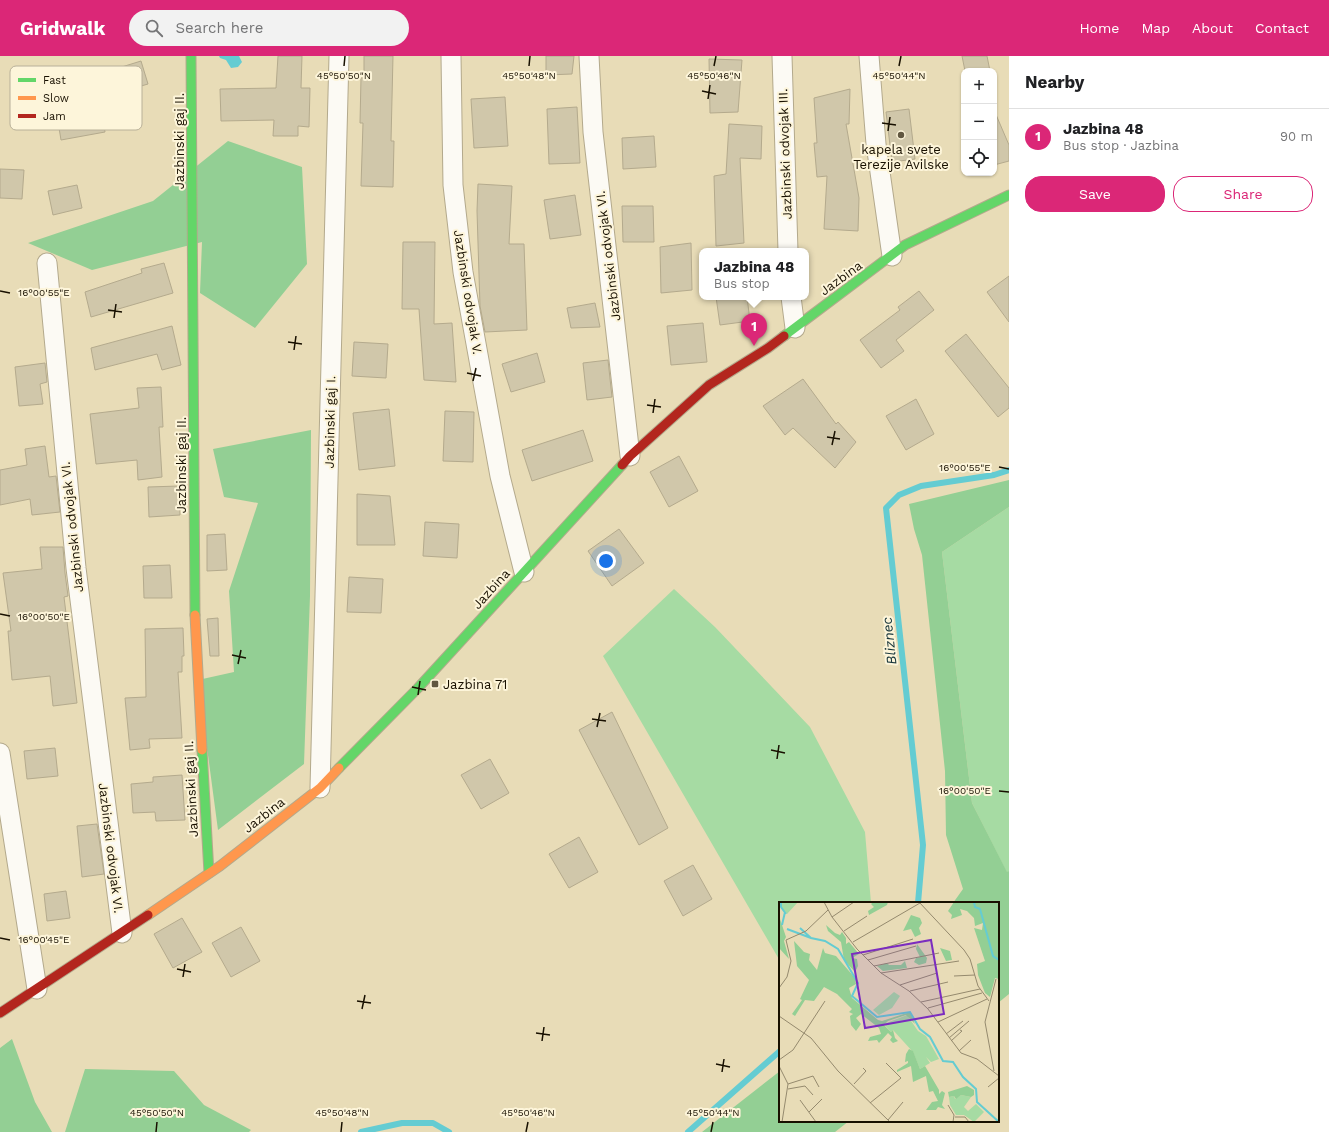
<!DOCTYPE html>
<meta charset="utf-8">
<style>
:root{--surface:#fff;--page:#f2f2f2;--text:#202124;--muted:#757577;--line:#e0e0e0;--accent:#db2777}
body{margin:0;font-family:"Work Sans",sans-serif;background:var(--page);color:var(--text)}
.controls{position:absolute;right:12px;top:12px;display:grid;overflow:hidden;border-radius:8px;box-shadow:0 1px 3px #0004}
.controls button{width:36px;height:36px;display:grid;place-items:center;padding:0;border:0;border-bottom:1px solid var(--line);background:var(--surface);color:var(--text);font:20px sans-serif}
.you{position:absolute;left:606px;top:505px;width:14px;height:14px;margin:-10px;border:3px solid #fff;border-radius:50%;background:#1a73e8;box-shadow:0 0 0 6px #1a73e833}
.badge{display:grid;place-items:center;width:26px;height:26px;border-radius:50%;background:var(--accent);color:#fff;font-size:13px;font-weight:700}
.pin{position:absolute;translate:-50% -33px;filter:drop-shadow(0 1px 2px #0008)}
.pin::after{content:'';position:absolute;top:21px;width:14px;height:12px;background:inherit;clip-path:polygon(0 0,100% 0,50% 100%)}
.popup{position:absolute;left:699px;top:192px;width:110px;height:52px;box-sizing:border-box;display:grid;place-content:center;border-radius:8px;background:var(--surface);filter:drop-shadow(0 1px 3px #0005);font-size:13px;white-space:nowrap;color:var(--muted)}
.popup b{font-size:15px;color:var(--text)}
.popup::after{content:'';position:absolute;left:50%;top:100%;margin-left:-8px;border:8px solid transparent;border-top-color:var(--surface)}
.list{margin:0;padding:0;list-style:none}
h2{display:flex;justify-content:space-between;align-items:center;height:52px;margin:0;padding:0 16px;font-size:17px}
h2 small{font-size:13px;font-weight:400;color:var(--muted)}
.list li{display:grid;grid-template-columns:26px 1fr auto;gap:12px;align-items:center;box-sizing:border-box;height:56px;padding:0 16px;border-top:1px solid var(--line)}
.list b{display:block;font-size:15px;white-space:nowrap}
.list p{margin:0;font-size:13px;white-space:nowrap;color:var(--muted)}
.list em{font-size:13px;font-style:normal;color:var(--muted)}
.actions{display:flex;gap:8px;padding:12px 16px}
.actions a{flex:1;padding:9px 0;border:1px solid var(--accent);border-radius:16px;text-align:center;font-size:14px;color:var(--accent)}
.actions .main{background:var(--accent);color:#fff}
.icon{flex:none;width:22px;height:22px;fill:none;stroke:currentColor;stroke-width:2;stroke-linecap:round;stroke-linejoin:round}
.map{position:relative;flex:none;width:1009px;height:1076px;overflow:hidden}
header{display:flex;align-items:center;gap:24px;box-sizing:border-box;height:56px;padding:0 20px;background:var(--accent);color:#fff}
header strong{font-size:19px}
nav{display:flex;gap:22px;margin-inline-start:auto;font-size:14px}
.search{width:280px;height:36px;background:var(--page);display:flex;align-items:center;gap:10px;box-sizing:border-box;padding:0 14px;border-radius:22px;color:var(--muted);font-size:15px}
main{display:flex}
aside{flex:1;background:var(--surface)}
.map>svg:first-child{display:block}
.green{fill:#a6dba3}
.forest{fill:#93cf94}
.water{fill:#64ccd2}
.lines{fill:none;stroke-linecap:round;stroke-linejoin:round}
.stream{stroke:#64ccd2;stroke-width:6}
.building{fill:#d0c7aa;stroke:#b4aa8d}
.street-casing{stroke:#b3a98c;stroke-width:21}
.fast-casing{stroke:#b3a98c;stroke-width:11}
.slow-casing{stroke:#b3a98c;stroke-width:11}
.jam-casing{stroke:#b3a98c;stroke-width:11}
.street{stroke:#fcfaf4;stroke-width:19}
.fast{stroke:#63d668;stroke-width:9}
.slow{stroke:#ff974d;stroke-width:9}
.jam{stroke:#b3261e;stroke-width:9}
.ticks{fill:none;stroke:#181000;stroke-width:1.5}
.poi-dot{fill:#615740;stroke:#fdf5da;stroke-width:1.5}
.labels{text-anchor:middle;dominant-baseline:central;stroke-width:4;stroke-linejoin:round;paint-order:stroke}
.street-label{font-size:13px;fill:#181000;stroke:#fdf5da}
.poi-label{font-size:13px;fill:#181000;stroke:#fdf5da}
.water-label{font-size:14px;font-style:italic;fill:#143238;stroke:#fdf5da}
.inset-river{fill:none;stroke:#64ccd2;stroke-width:2}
.inset-road{fill:none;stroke:#958a6e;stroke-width:1}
.view{fill:#7b2cbf;fill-opacity:0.15;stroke:#7b2cbf;stroke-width:2}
.inset-edge{fill:none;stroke:#181000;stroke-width:2}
.key{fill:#fdf5da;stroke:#b8b099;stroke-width:1}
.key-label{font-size:11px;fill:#181000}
.ticks-label{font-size:10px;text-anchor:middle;fill:#181000;stroke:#fdf5da;stroke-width:4;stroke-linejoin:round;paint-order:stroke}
</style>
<header>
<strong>Gridwalk</strong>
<div class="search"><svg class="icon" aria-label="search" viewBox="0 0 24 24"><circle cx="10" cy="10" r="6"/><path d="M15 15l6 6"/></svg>Search here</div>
<nav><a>Home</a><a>Map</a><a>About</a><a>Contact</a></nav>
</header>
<main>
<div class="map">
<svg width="1009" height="1076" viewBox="0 0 1009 1076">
<rect width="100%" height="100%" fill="#e8dcb7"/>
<path class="green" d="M1009,451V815L1007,817L972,747L942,496Z
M674,533L715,571L810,671L865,776L871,847H780V905L603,600Z"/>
<path class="forest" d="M228,85L302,111L307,208L255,272L200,237L202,186L92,214L28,187L153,145Z
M311,374L310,540L304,708L218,774L198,624L234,616L229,535L258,447L224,441L213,393Z
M1009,424V451L942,496L972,747L1007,816L1009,815V938L998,947V847H953L963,833L946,779L945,715L922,499L914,473L909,448Z
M12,983L35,1046L52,1076H0V992Z
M85,1013L174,1015L204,1049L251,1074L249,1076H65Z
M780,1015V1065H849L835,1076H702Z"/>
<path class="water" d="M219,0H239L242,6L238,11L231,12L226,4L220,2Z"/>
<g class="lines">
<path class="stream" d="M918,847L923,789L886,452L899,439L921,430L994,419L1009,414
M361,1076L402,1067H433L449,1076
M688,1076L780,995"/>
</g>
<path class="building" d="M278,0H302L301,32H310L309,71L298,70V80H273L274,64L221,65L220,33L276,32Z
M364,0H393L391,85H394L393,131L361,130L363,67H360L361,22H364Z
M546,0H574L572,18L546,19Z
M962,0H987L990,15H965Z
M709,3L742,4L738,56L710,57Z
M141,5L148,28L100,42L105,76L61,84L53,35L114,23L112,14Z
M850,33L849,68H846L859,142L858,175L824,173L827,120L817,121L814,87H817L814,42Z
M505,41L508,90L474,92L471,43Z
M577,51L580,107L549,108L547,53Z
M909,53L915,103L892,106L886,56Z
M994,54L1009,89V105L994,109Z
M729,68L762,70L761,103L740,102L744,187L716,190L714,120L726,118Z
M654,80L656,111L623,113L622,82Z
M0,113L24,114L22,143L0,142Z
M478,128L512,130L509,188H524L527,274L485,276L480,250L477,155Z
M77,129L82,152L53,159L48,135Z
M575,139L581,179L550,183L544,144Z
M622,150H653L654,186H623Z
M403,186H435L434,268L452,267L456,326L424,324L419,253H402Z
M691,187L692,234L661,237L660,191Z
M164,207L173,237L91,261L85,236L142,217L141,213Z
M1009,220V266L987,236Z
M919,235L934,254L896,284L904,295L881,312L860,284L900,254L898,251Z
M716,241H747L750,265L720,269Z
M595,247L600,271L571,272L567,252Z
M703,267L707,306L671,309L667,270Z
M172,270L181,309L162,314L157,298L95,314L91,292Z
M966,278L1009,332V352L998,361L945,295Z
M354,286L388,288L386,322L352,320Z
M537,297L545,326L511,336L502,308Z
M608,304L612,341L587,344L583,307Z
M45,307L47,326L40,328L43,348L19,350L15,311Z
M803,323L836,368L838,366L856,386L835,412L793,372L785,379L763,350Z
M161,331L163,371H159L162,421L138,424L137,404L96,408L90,358L139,352L137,332Z
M916,343L934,378L906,394L886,360Z
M389,353L395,410L359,414L353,357Z
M445,355L474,356L473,406L443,405Z
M583,374L593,405L532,425L522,394Z
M45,390L49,421L56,420L60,456L32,459L30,443L0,449V414L27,409L25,393Z
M679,400L698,435L669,451L650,416Z
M179,430L180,459L149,461L148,431Z
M357,438L390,440L395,489H357Z
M425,466L459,468L457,502L423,500Z
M619,473L644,507L612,530L588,495Z
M225,478L227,514L207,515V479Z
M40,491H63L65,517L68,540L64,541L77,647L53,650L50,620L12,624L8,575H11L3,517L42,513Z
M170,509L172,542H144L143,510Z
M349,521L383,523L381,557L347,556Z
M218,562L219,600H210L207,563Z
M183,572L184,600H182V616H178L182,682L149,683L150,692L130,694L125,642L146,641L145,573Z
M612,656L668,772L639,789L579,674Z
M55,692L58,720L27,723L24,695Z
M490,703L509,737L481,753L461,719Z
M182,719L185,764L156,765L155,756L133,757L131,728L153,726V721Z
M97,768L104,818L82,821L77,770Z
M579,781L598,816L569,832L549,798Z
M693,809L712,843L683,860L664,825Z
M66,835L70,862L47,865L44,838Z
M182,862L202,896L173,912L154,878Z
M241,871L260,905L231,921L212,887Z"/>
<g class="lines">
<g class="street-casing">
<path id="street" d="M451,0L453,129L463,216L500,420L524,516
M589,0L593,76L630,400
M782,0L788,195
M869,0L876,88L892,200
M47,207L76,512L122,877
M791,241L795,272
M0,697L37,933
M320,732L339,0"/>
</g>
<g class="fast-casing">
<path id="fast" d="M191,0L195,559
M784,280L905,189L1009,139
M202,694L209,817
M339,712L418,632L622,409"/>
</g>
<g class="slow-casing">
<path id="slow" d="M195,559L202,694
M148,859L220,810L320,732L339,712"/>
</g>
<g class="jam-casing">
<path id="jam" d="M622,409L630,400L709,329L768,292L784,280
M0,957L148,859"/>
</g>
<use href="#street" class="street"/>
<use href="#fast" class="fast"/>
<use href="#slow" class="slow"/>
<use href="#jam" class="jam"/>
</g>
<path class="ticks" d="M344,10L345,0M529,10L530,0M714,10L716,0M899,10L901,0M702,35L716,38M708,43L710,29M882,67L896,69M888,75L890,61M0,235L10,237M108,254L122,256M114,262L116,248M288,286L302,288M294,294L296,280M467,317L481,320M473,325L476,312M647,349L661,351M653,357L655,343M827,381L840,383M832,389L835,375M999,411L1009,413M0,558L10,560M232,599L246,602M238,608L241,594M412,631L426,634M418,639L420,625M592,663L606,665M597,671L600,657M771,694L785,697M777,703L779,689M999,735L1009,736M0,882L10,884M177,913L191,916M183,921L185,908M357,945L371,947M362,953L365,939M536,977L550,979M542,985L544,971M716,1008L730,1011M722,1016L724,1003M156,1076L157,1066M341,1076L342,1066M526,1076L528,1066M711,1076L713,1066"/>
<g class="poi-dot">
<circle cx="901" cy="79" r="4"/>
<rect x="431" y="624" width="8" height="8" rx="2"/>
</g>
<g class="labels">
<g class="street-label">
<text transform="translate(179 85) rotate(-90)">Jazbinski gaj II.</text>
<text transform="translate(785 98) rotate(-92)">Jazbinski odvojak III.</text>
<text transform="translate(608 200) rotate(-97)">Jazbinski odvojak VI.</text>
<text transform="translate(841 222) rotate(-36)">Jazbina</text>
<text transform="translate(468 236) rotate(81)">Jazbinski odvojak V.</text>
<text transform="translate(330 366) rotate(-89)">Jazbinski gaj I.</text>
<text transform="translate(181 409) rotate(-90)">Jazbinski gaj II.</text>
<text transform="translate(72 471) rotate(-96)">Jazbinski odvojak VI.</text>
<text transform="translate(491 533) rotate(-48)">Jazbina</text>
<text transform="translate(191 733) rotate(-93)">Jazbinski gaj II.</text>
<text transform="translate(264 759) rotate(-38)">Jazbina</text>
<text transform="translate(111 792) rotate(83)">Jazbinski odvojak VI.</text>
</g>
<g class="poi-label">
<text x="901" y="93">kapela svete<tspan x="901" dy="15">Terezije Avilske</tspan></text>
<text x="443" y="628" text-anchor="start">Jazbina 71</text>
</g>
<g class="water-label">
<text transform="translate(889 585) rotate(-96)">Bliznec</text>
</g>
</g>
<g transform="translate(779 846)">
<rect width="220" height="220" fill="#e8dcb7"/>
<path d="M3,0H19L8,12L2,5ZM115,90L121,94L113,106L100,113L94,108ZM128,113L139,129L147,134L160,157L152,160L147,155L151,161L141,167L134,150L114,128L112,130L105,122ZM182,193L192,195L185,205L189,209L197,202L205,210L195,220L185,213H177L171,203L170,195L175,194L176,197Z" fill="#a6dba3"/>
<path d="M94,0H109L108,3L90,13L89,9L95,5L92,2ZM175,0H220V77L216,76L211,95L206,91L199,73L198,62L206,59L195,26L203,28L204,21L196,24L195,16L188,9L181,7L183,13L172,17L173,13L169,9ZM132,13L141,16L143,21L140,26L142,32L136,35L132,27L124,29ZM0,14L7,35L5,39L10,57L0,46ZM47,23L56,31L61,33L63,30L67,36V42L70,40L80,52L73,56L78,57L79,64L76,70L65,58L62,40L49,29ZM15,39L25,50L31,52L30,58L38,68L44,46L46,51L57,54L76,76L77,82L70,86L73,96L99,118L103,119L131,110L136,122L127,113L109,119L105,123L112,130L114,128L116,136L119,139L114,141L111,138L113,135L109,131L100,141L98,138L89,139L91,135L102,132L100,126L82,112L77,116L82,122L77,129L72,123L71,114L74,112L70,110L73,107L58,92L45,85L35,99L26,98L16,114L13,112L23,98L21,97L30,78L18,64ZM138,42L148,56L147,61L140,63L135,60L137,56L141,55L137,47ZM161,46L171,49L173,58L167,59ZM126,59L128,66L104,69L98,64L108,61L110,63H122ZM130,147L134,149L141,167L146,164L160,188V192L163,189L166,191L163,203L166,207L159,205L157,208H147L153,200L159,199L154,189L150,190L147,174L134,180L132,164L118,170V168L129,161V159L126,160L127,152ZM188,184L195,188V193L192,195L182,193L177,197L175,194L170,195L169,190Z" fill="#93cf94"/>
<path class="inset-river" d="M2,0V5L7,12M195,0L196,5L201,7L214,54L220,58M3,23L6,10M21,26L32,36L46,39L59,47L79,81L73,94L98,115L131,110L141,127L151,135L164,159L174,160L184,175L197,187L198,200L220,220M8,27L32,36"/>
<path class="inset-road" d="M45,0L53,15L78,47L102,71L130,89L149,107L182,151L198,157L220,174M140,0L185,48L191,57L199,84L210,99M53,15L75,0M65,29L88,14M74,40L141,1M84,53L134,37M89,58L137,44M95,64L160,51M102,71L180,59M175,74L196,73M121,83L158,71M0,86L8,75L12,59L7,38L27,29L49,8M131,89L169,80M142,100L201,87M149,106L203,91M0,114L32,136L59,169L111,220M159,120L208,97M167,132L184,119M170,136L190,119M172,139L183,129L181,128M180,149L192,138M0,158L14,148L46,99M0,164L9,182L3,220M215,169L206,120L217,77M9,182L34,174L40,185M75,182L87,169L84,166M209,185L220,176M9,187L26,184L34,193M21,198L37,220M91,201L122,176L107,161M169,203L175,213L174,220M30,210L43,197M176,215H186L190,220M109,218L124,200"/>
<path class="view" d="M152,38L165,112L86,126L73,52Z"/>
<rect width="220" height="220" class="inset-edge"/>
</g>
<rect x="10" y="10" width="132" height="64" rx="6" class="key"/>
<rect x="18" y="22" width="18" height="4" fill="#63d668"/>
<rect x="18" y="40" width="18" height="4" fill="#ff974d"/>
<rect x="18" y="58" width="18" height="4" fill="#b3261e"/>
<g class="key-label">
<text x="43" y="28">Fast</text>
<text x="43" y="46">Slow</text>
<text x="43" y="64">Jam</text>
</g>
<g class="ticks-label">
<text x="344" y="23">45°50'50"N</text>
<text x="529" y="23">45°50'48"N</text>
<text x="714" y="23">45°50'46"N</text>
<text x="899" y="23">45°50'44"N</text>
<text x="44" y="240">16°00'55"E</text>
<text x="965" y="415">16°00'55"E</text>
<text x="44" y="564">16°00'50"E</text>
<text x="965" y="738">16°00'50"E</text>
<text x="44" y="887">16°00'45"E</text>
<text x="157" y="1060">45°50'50"N</text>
<text x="342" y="1060">45°50'48"N</text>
<text x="528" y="1060">45°50'46"N</text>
<text x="713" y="1060">45°50'44"N</text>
</g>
</svg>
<div class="controls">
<button>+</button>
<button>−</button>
<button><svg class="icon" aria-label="locate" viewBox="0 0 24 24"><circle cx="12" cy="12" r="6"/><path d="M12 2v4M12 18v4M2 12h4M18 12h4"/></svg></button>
</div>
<div class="you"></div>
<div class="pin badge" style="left:754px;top:290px">1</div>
<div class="popup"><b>Jazbina 48</b>Bus stop</div>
</div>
<aside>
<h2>Nearby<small></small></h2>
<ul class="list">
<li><span class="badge">1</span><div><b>Jazbina 48</b><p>Bus stop · Jazbina</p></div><em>90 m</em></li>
</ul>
<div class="actions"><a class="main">Save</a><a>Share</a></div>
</aside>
</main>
